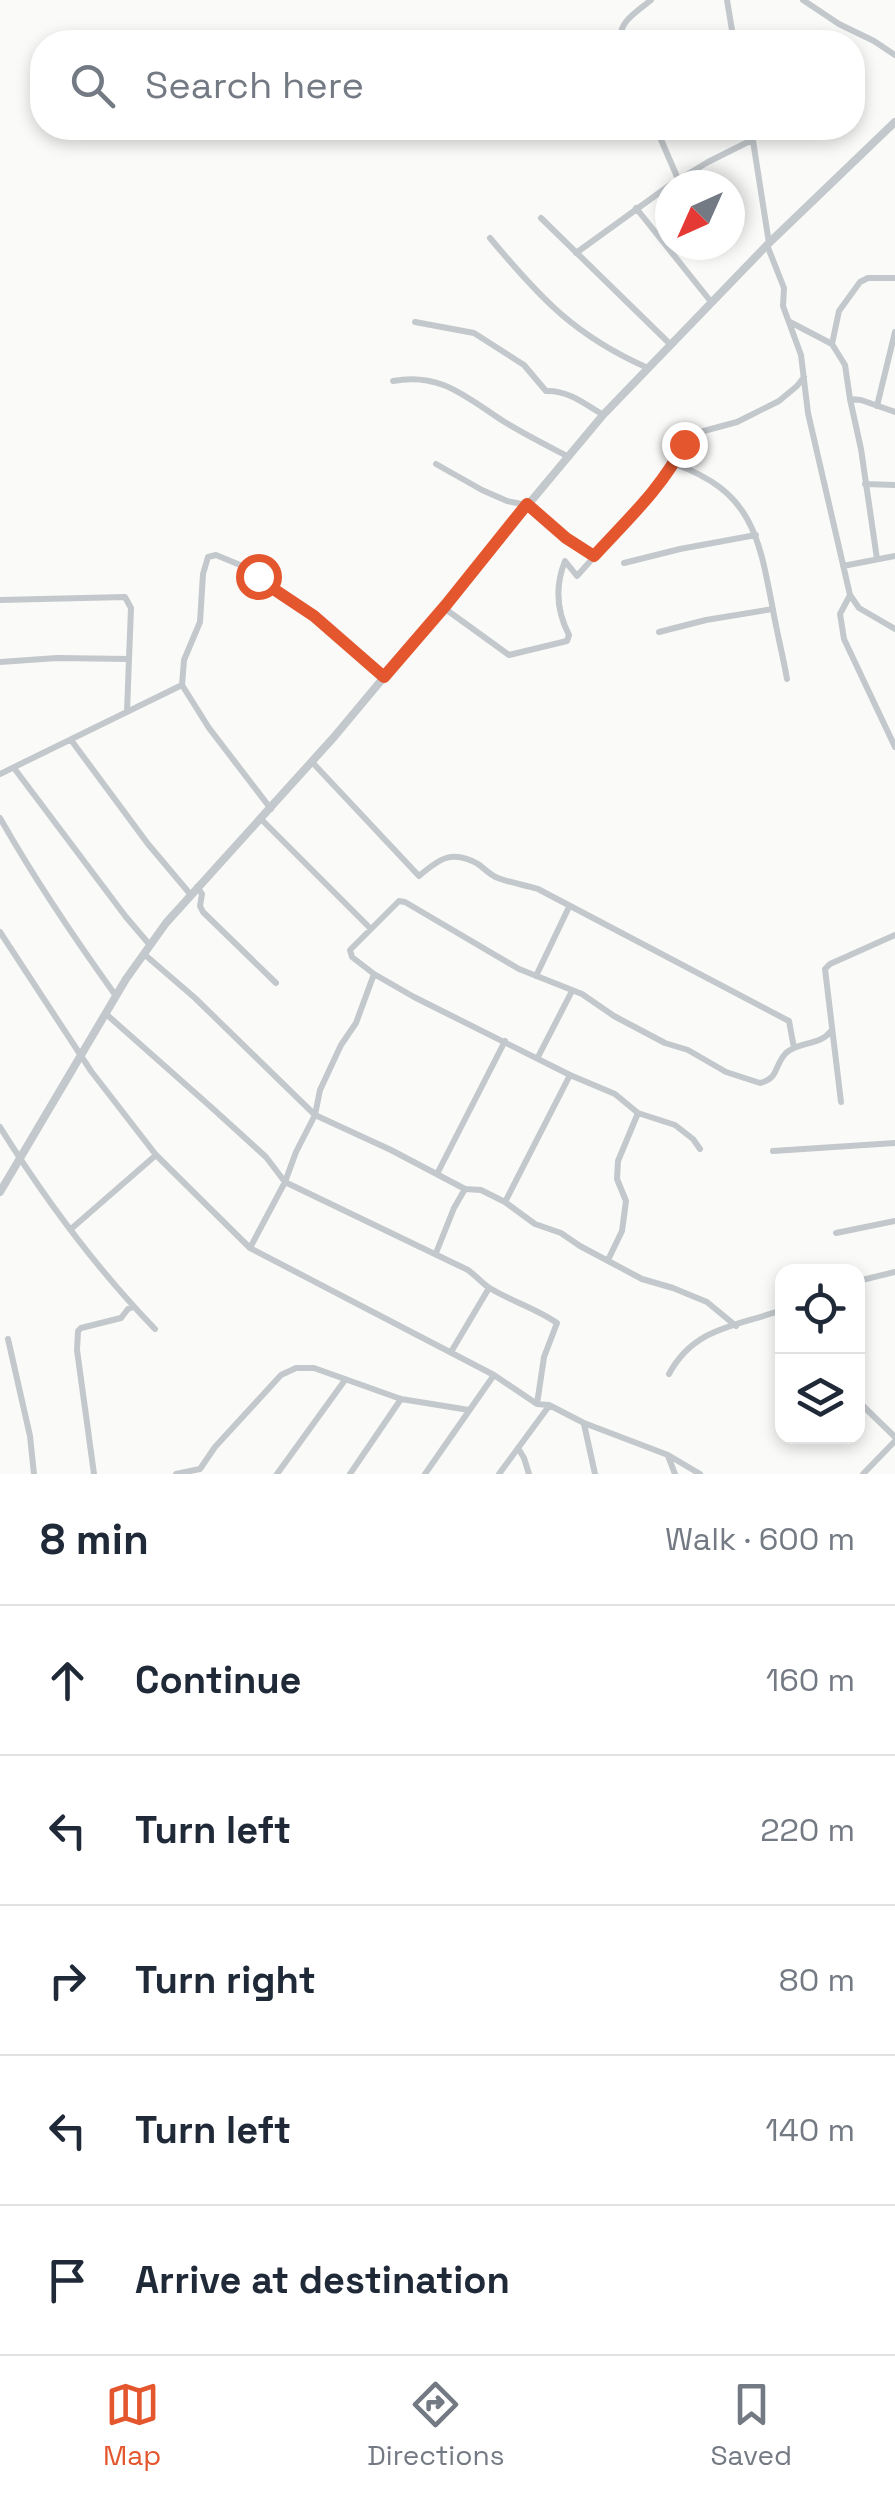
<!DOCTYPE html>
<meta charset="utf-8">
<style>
:root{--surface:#fff;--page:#f2f2f3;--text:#1f2937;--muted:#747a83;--line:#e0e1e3;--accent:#e4572e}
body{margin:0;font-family:"Space Grotesk",sans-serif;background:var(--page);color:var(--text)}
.controls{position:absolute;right:30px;bottom:30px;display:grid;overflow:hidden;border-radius:20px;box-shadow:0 5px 15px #0003}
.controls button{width:90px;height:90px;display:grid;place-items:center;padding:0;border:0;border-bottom:2px solid var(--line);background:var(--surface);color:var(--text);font:50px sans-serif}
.compass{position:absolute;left:655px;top:170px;width:90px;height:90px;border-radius:50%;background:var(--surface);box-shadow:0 5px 15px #0003;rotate:225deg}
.stop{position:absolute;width:30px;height:30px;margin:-22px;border:8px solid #e4572e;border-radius:50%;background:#fff}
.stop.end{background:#e4572e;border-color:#fff;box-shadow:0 2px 10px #0008}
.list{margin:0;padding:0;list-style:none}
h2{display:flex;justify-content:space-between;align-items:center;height:130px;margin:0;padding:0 40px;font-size:42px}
h2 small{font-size:32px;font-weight:400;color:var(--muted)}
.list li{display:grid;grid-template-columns:65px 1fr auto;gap:30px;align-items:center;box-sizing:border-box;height:150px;padding:0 40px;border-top:2px solid var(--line)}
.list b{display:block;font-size:38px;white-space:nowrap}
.list em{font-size:32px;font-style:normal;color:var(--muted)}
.icon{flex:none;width:55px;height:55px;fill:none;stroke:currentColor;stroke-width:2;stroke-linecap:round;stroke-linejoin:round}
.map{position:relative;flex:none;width:895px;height:1474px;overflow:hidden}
.search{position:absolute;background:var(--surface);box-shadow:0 5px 15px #0003;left:30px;right:30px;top:30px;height:110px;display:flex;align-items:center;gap:25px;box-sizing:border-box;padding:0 35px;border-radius:40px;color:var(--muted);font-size:38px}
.sheet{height:880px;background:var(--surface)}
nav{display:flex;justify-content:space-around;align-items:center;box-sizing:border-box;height:140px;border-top:2px solid var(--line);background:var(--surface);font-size:28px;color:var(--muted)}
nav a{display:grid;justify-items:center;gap:5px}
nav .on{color:var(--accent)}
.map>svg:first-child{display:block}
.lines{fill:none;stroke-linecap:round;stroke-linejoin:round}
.minor{stroke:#c3c8cc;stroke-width:6}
.tertiary{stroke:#c3c8cc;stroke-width:8}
.route{stroke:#e4572e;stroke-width:12}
</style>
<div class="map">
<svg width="895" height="1474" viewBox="0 0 895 1474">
<rect width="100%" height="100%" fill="#fafaf8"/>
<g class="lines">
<path class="minor" d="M727,0L734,42
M803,0L839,24L874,41L895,55
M621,42C617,22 637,12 651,0
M656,128L678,179
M751,128L769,243
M670,185L708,162L752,140
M636,208L712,303
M541,218L671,345
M490,238C540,298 575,336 648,368
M767,245L784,288L783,306L801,355L808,413L850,595L859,608L895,629
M576,253L670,185
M415,322L474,333L524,365L546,391C568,390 585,404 603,415
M790,322L832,344L845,365L850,399L861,400L895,412
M832,344L839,311L860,282L868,278H895
M393,381C440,372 466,397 503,421C524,434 546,445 567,456
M850,399L861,449L877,559
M877,406L895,332
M436,464L482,490L507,501L527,505L567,538L594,556
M675,464C752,492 759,536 773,610C777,633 783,656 787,679
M865,484L895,485
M624,563L680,549L756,535
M843,566L895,556
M849,597L840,614L844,639L895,747
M0,600L125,597L131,608L129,659
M444,608L509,655L567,641L569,635C556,610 555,586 565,561L577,576L652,492L675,464L684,444L700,432L737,422L779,401L797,386L804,377
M659,632L706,620L773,609
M0,662L57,658L129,659L127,712
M71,740L148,844L191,895
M312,762L419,876C439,859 452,849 478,864C485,869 490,875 498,878C511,883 525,885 538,889L789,1021L794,1048
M14,768L126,917L149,944
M0,774L182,685
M271,809L209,728L182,685L184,660L200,622L203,574L208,557L216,555L245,567L269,586L314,616L384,677
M0,818C35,880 75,939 116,996
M261,819L370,928
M197,887L202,894L200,906L203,912L276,983
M0,932L91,1071L156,1155L250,1248L494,1375L537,1404L549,1405L584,1423L668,1455L700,1474
M144,954L195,998L315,1115L391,1150L465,1189L481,1190L505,1202L535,1224L561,1233L580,1246L642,1279L673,1288L707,1302L736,1326
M536,976L569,907
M106,1014L211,1107L266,1157L285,1182L468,1270C475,1275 481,1282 488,1287C510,1301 536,1308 557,1323L544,1357L537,1404
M538,1057L572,991
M841,1102L825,969L830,964L895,935
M0,1127C45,1199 96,1268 155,1329
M700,1149L693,1139L675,1125L638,1113L615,1094L570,1075L414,997L374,974L352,957L350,950L399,901L405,902L519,969L582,994L614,1016L665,1043L688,1050L726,1072L760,1083C779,1079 774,1065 786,1053C799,1041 820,1046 831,1031
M773,1151L895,1143
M437,1174L505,1041
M505,1202L570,1075
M71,1229L156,1155
M836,1233L895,1221
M250,1248L285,1182L296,1152L315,1115L320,1090L341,1045L356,1023L374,974
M436,1253L454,1208L465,1189
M608,1260L622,1231L626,1201L617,1179L618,1161L638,1113
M858,1281L895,1272
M8,1339L30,1436L34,1474
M451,1352L489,1288
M669,1374C694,1327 737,1326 782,1310
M858,1401L895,1437
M584,1424L595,1474
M518,1448L524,1458L529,1474
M668,1456L675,1474
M94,1474L77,1350L78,1331L81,1328L121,1318L128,1309L133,1307
M176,1474L200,1469L215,1447L281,1375L296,1368H314L401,1399L469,1410
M277,1474L345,1380
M350,1474L401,1399
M425,1474L494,1375
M499,1474L549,1406
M863,1474L895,1441"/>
<path class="tertiary" d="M0,1192L126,979L166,923L334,737L603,415L769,243L895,122"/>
</g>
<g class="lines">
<path class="route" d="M258,576L269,586L314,616L384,677L446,605L527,504L566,538L594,556C626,521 663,487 684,444"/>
</g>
</svg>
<div class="controls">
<button><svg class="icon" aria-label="locate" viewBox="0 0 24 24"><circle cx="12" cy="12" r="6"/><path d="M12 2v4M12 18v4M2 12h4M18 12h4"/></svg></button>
<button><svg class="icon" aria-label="layers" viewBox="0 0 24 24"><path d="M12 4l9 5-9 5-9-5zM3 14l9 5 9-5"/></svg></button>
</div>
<svg class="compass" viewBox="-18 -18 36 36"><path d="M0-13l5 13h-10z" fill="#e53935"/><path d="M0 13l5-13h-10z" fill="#747a83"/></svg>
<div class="stop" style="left:258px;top:576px"></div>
<div class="stop end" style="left:684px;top:444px"></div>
<div class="search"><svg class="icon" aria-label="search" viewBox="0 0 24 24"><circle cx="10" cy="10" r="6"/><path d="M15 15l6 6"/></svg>Search here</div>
</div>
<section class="sheet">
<h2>8 min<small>Walk · 600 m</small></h2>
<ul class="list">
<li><svg class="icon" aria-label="ahead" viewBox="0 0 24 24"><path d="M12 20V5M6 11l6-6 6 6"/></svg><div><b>Continue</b></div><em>160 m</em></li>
<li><svg class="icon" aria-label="left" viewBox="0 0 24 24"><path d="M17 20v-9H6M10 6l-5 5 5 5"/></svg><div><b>Turn left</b></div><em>220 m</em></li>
<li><svg class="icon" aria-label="right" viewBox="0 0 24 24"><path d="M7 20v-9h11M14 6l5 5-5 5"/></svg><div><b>Turn right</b></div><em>80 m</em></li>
<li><svg class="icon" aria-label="left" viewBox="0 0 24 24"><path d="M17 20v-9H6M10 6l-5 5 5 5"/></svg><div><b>Turn left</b></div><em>140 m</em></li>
<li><svg class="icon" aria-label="arrive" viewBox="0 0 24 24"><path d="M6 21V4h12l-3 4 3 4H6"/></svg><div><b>Arrive at destination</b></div></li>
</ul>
</section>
<nav>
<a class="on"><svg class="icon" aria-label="map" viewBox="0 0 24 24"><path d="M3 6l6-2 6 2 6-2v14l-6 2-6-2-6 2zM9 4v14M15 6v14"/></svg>Map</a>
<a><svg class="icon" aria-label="directions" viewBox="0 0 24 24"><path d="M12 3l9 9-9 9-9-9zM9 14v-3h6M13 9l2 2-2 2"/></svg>Directions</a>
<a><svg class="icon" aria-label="saved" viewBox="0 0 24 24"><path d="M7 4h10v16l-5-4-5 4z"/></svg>Saved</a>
</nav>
